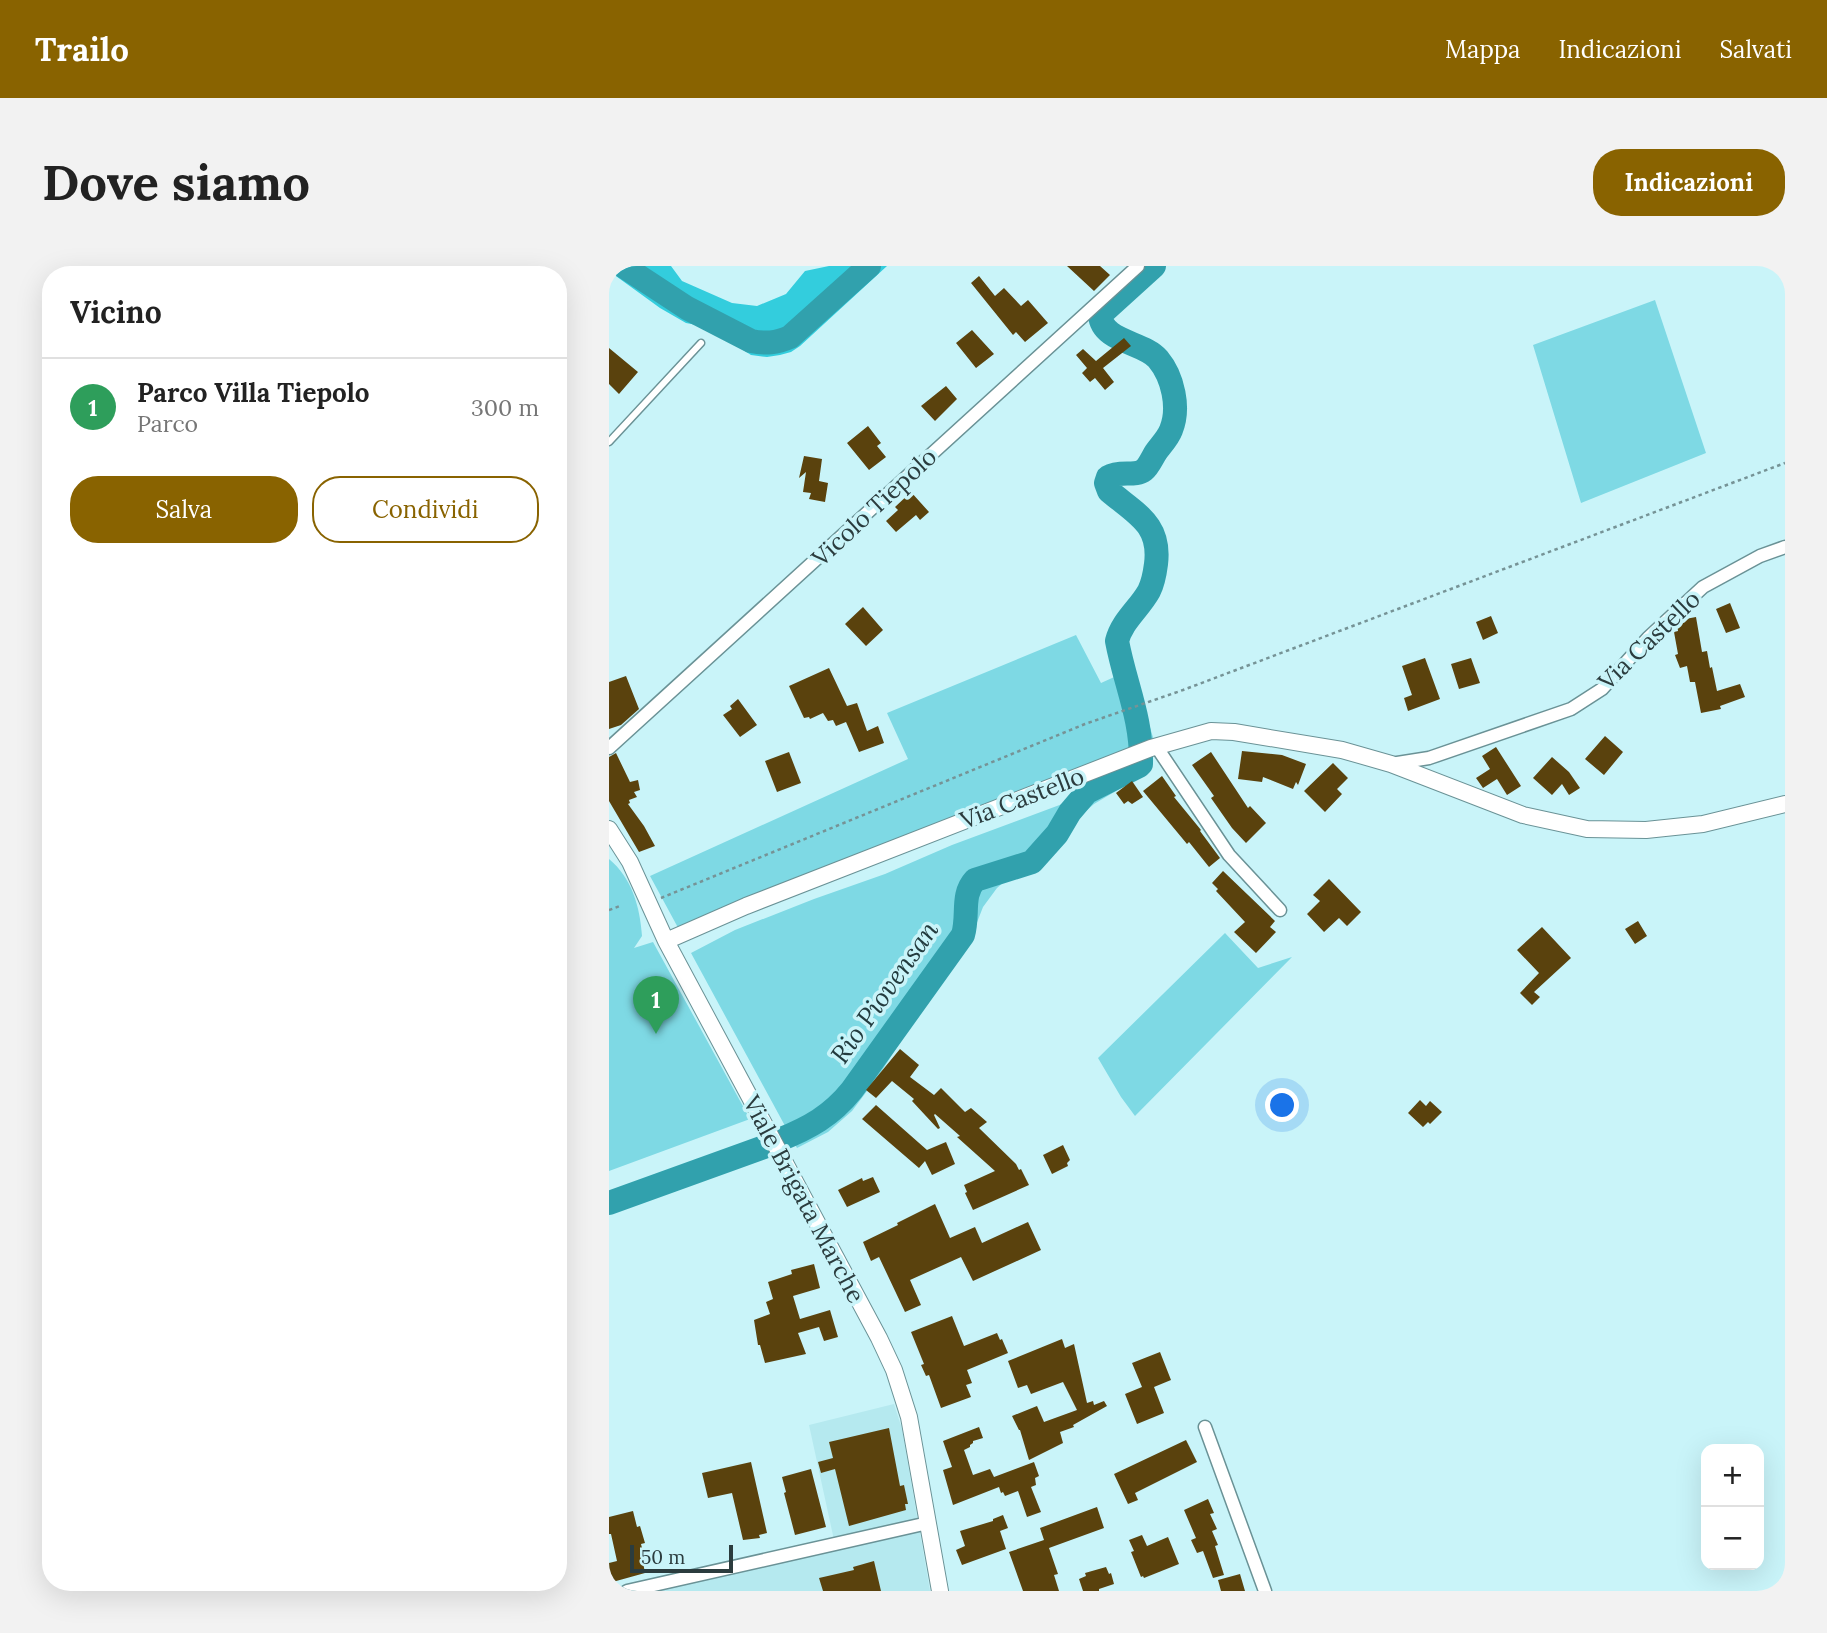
<!DOCTYPE html>
<html lang="it">
<meta charset="utf-8">
<style>
:root{--surface:#fff;--page:#f2f2f2;--text:#222;--muted:#767676;--line:#e0e0e0;--accent:#896300}
body{margin:0;font-family:Lora,serif;background:var(--page);color:var(--text)}
.controls{position:absolute;right:21px;bottom:21px;display:grid;overflow:hidden;border-radius:14px;box-shadow:0 7px 28px #0002}
.controls button{width:63px;height:63px;display:grid;place-items:center;padding:0;border:0;border-bottom:2px solid var(--line);background:var(--surface);color:var(--text);font:35px sans-serif}
.scale{position:absolute;left:21px;bottom:18px;width:103px;box-sizing:border-box;padding-left:7px;border:4px solid #2b3c3e;border-top:0;font-size:19px;line-height:24px;white-space:nowrap;color:#2b3c3e;-webkit-text-stroke:5px #c9f4f9;paint-order:stroke}
.you{position:absolute;left:674px;top:840px;width:24px;height:24px;margin:-18px;border:5px solid #fff;border-radius:50%;background:#1a73e8;box-shadow:0 0 0 10px #1a73e833}
.badge{display:grid;place-items:center;width:46px;height:46px;border-radius:50%;background:var(--accent);color:#fff;font-size:23px;font-weight:700}
.pin{position:absolute;translate:-50% -58px;filter:drop-shadow(0 2px 4px #0008)}
.pin::after{content:'';position:absolute;top:37px;width:24px;height:21px;background:inherit;clip-path:polygon(0 0,100% 0,50% 100%)}
.list{margin:0;padding:0;list-style:none}
h2{display:flex;justify-content:space-between;align-items:center;height:91px;margin:0;padding:0 28px;font-size:30px}
h2 small{font-size:23px;font-weight:400;color:var(--muted)}
.list li{display:grid;grid-template-columns:46px 1fr auto;gap:21px;align-items:center;box-sizing:border-box;height:98px;padding:0 28px;border-top:2px solid var(--line)}
.list b{display:block;font-size:26px;white-space:nowrap}
.list p{margin:0;font-size:23px;white-space:nowrap;color:var(--muted)}
.list em{font-size:23px;font-style:normal;color:var(--muted)}
.actions{display:flex;gap:14px;padding:21px 28px}
.actions a{flex:1;padding:16px 0;border:2px solid var(--accent);border-radius:28px;text-align:center;font-size:24px;color:var(--accent)}
.actions .main{background:var(--accent);color:#fff}
.map{position:relative;flex:none;width:1176px;height:1325px;overflow:hidden;border-radius:28px}
header{display:flex;align-items:center;gap:42px;box-sizing:border-box;height:98px;padding:0 35px;background:var(--accent);color:#fff}
header strong{font-size:33px}
nav{display:flex;gap:38px;margin-inline-start:auto;font-size:24px}
.intro{display:flex;align-items:center;justify-content:space-between;box-sizing:border-box;height:168px;padding:0 42px}
h1{margin:0;font-size:49px}
.button{padding:18px 32px;border-radius:28px;background:var(--accent);color:#fff;font-size:24px;font-weight:700}
main{display:flex;gap:42px;padding:0 42px}
aside{flex:1;background:var(--surface);border-radius:28px;box-shadow:0 7px 28px #0002}
.map>svg:first-child{display:block}
.built{fill:#b5e9ef}
.green{fill:#7ed9e4}
.forest{fill:#33cddd}
.lines{fill:none;stroke-linecap:round;stroke-linejoin:round}
.river{stroke:#31a1ad;stroke-width:24}
.building{fill:#5a420d}
.service-casing{stroke:#6a9296;stroke-width:9}
.minor-casing{stroke:#6a9296;stroke-width:15}
.tertiary-casing{stroke:#6a9296;stroke-width:18}
.path{stroke:#769396;stroke-width:2.5;stroke-dasharray:3.5 3.5;stroke-linecap:butt}
.service{stroke:#fff;stroke-width:6}
.minor{stroke:#fff;stroke-width:12}
.tertiary{stroke:#fff;stroke-width:16}
.labels{text-anchor:middle;dominant-baseline:central;stroke-width:7;stroke-linejoin:round;paint-order:stroke}
.street-label{font-size:24px;fill:#2b3c3e;stroke:#c9f4f9}
.water-label{font-size:26px;font-style:italic;fill:#233b3e;stroke:#c9f4f9}
</style>
<header>
<strong>Trailo</strong>
<nav><a>Mappa</a><a>Indicazioni</a><a>Salvati</a></nav>
</header>
<div class="intro"><h1>Dove siamo</h1><a class="button">Indicazioni</a></div>
<main>
<aside>
<h2>Vicino<small></small></h2>
<ul class="list">
<li><span class="badge" style="background:#2e9e5b">1</span><div><b>Parco Villa Tiepolo</b><p>Parco</p></div><em>300 m</em></li>
</ul>
<div class="actions"><a class="main">Salva</a><a>Condividi</a></div>
</aside>
<div class="map">
<svg width="1176" height="1325" viewBox="0 0 1176 1325">
<rect width="100%" height="100%" fill="#c9f4f9"/>
<path class="built" d="M285,1138L293,1163L321,1325H0V1322L225,1274L200,1159Z"/>
<path class="green" d="M1046,34L1097,187L972,237L924,79Z
M467,369L492,417L523,403L547,481L73,669L41,610L299,493L278,447Z
M539,506L485,538L388,622L374,641L367,659L270,809L243,845L219,866L188,882L82,687L126,664L205,633L276,608L343,579Z
M0,593C23,612 31,641 33,670L25,682L44,676L141,853L0,905Z
M616,667L649,702L683,691L526,850L512,831L489,792Z"/>
<path class="forest" d="M0,0H62L73,15L123,37L148,40L177,28L196,5L220,0H278L191,80L182,86L171,89L158,91L142,89L98,61L77,57L51,42L0,5Z"/>
<g class="lines">
<path class="river" d="M14,0L78,42L142,75C157,78 167,77 181,71L260,0
M170,874C200,862 222,850 243,824L354,669C360,649 352,629 366,614L423,596L448,568L461,546L478,526L530,500L532,498C533,452 516,418 508,375C513,355 530,343 540,325C544,317 546,306 547,298C552,258 527,248 500,225L497,217L499,211C511,204 526,211 535,204C540,200 543,192 547,186C552,179 559,172 562,164C571,142 564,111 549,93C535,76 493,76 491,49L545,0
M0,937L155,881"/>
</g>
<path class="building" d="M458,0H491L501,9L485,25Z
M370,10L386,30L395,22L412,40L419,34L439,57L416,76L407,66L404,69L362,17Z
M363,64L385,88L367,102L347,77Z
M515,72L522,80L494,102L505,116L496,124L486,112L481,116L473,107L478,102L467,89L474,83L487,95Z
M0,82L29,106L10,128L0,118Z
M337,120L348,133L326,155L312,140Z
M259,160L272,177L268,180L277,191L260,204L238,177Z
M195,190L213,193L210,215L219,217L216,236L200,233L202,227L194,226L197,206L190,212Z
M302,226L320,246L311,254L307,249L287,266L277,255L289,244L286,241Z
M1121,337L1131,362L1117,367L1107,343Z
M254,341L274,364L257,380L236,358Z
M882,350L889,367L874,374L867,356Z
M1087,351L1093,386L1098,385L1101,402L1103,401L1108,425L1131,418L1136,431L1111,440L1112,443L1092,447L1086,416H1081L1078,400L1071,402L1066,389L1069,388L1065,366L1069,365L1068,357L1071,354Z
M816,392L831,433L799,445L795,432L803,429L793,400Z
M862,392L871,417L850,423L842,398Z
M220,402L238,440L248,437L258,465L269,460L275,477L250,486L237,456L227,460L224,454L219,455L214,447L201,453L200,451L195,452L180,420Z
M17,410L30,443L12,459L0,463V416Z
M129,433L148,459L131,471L114,449L123,443L121,440Z
M996,470L1014,486L995,509L976,493Z
M887,481L912,520L898,529L888,513L874,522L867,512L881,503L873,490Z
M633,485L673,489L697,498L689,519L687,516L684,523L654,511L653,516L629,513Z
M180,486L192,517L168,526L156,495Z
M602,486L639,542L641,540L657,557L637,577L623,562L602,532L605,530L583,499Z
M7,487L21,516L29,514L31,524L25,526L28,531L20,534L21,537L19,538L35,560L46,580L30,586L0,535V491Z
M943,491L960,506L971,522L960,529L953,518L943,529L924,512Z
M724,497L739,512L728,523L733,528L716,546L695,525Z
M553,510L567,530L565,531L592,564L591,565L611,592L600,601L580,576L578,578L534,525Z
M523,515L534,531L523,538L519,535L515,538L507,527Z
M614,605L666,655L661,661L667,666L647,687L625,666L636,656L607,625L609,623L603,617Z
M720,613L752,646L738,660L730,652L715,666L698,648L711,635L704,629Z
M1029,655L1038,670L1026,678L1016,663Z
M933,661L962,692L925,726L931,731L923,739L911,727L930,707L908,684Z
M291,783L310,799L301,811L325,829L332,822L356,846L362,842L378,856L370,862L407,898L410,904L412,903L420,919L364,944L356,927L358,926L355,919L386,905L348,871L351,870L326,848L325,849L331,862L329,863L303,835L305,833L283,815L267,832L257,824Z
M811,834L817,840L821,835L833,846L821,858L819,856L814,861L799,847Z
M267,839L318,884L337,876L346,898L323,909L316,895L310,902L253,853Z
M454,879L461,894L458,897L459,900L443,908L434,889Z
M264,911L271,926L238,941L229,924L253,912L254,915Z
M326,938L341,972L366,961L373,977L419,956L432,984L364,1015L352,991L301,1014L312,1039L296,1046L270,991L262,995L254,976L289,959L288,957Z
M205,998L211,1022L184,1030L191,1053L221,1044L229,1071L215,1075L210,1061L189,1067L197,1088L156,1097L151,1079H149L145,1054L161,1048L157,1036L164,1033L159,1016L183,1008L182,1004Z
M343,1050L355,1080L388,1067L391,1074L393,1073L399,1087L358,1104L363,1117L357,1119L362,1131L332,1142L320,1109L317,1110L312,1099L315,1098L302,1066Z
M453,1073L456,1082L465,1078L478,1137L484,1135L485,1139L495,1135L498,1140L464,1159L465,1161L451,1166L454,1177L420,1194L411,1164H410L403,1150L428,1140L435,1156L468,1144L454,1116L422,1128L418,1119L409,1122L399,1095Z
M551,1086L562,1114L545,1121L555,1147L528,1158L516,1128L533,1121L523,1097Z
M370,1161L374,1172L364,1175V1177L361,1179V1181L355,1184L364,1209L381,1203L385,1211L425,1196L430,1210L426,1212L427,1219L422,1221L432,1246L418,1251L409,1225L396,1230L394,1226L392,1227L390,1221L344,1239L334,1204L343,1201L334,1175Z
M280,1162L291,1220L295,1219L299,1238H296L297,1244L240,1260L226,1203L212,1207L209,1196L224,1192L220,1176Z
M577,1174L588,1196L526,1227L529,1234L519,1238L505,1208Z
M142,1196L158,1267L150,1269L151,1272L134,1274L123,1227L99,1232L93,1207Z
M202,1203L217,1261L186,1269L175,1227L177,1226L173,1211Z
M599,1233L605,1247L601,1248L608,1263L603,1265L609,1279L606,1280L615,1309L604,1312L594,1285L588,1287L582,1274L587,1272L575,1244Z
M488,1241L495,1262L440,1282L449,1308L445,1309L450,1325H414L400,1286L435,1274L431,1262Z
M24,1245L28,1261L31,1260L36,1277L32,1278L35,1290L33,1291L36,1307L0,1317V1297L8,1295L2,1268H0V1251Z
M394,1249L399,1262L391,1265L397,1283L353,1299L347,1284L356,1280L351,1265L384,1255V1253Z
M533,1269L538,1280L559,1271L570,1298L535,1312L534,1310L532,1311L522,1286L525,1285L520,1274Z
M265,1295L272,1325H214L210,1312L245,1304L244,1301Z
M497,1301L500,1308L502,1307L505,1318L490,1323V1325H474L470,1313L477,1310L476,1307Z
M631,1308L636,1325H612L609,1314Z"/>
<g class="lines">
<g class="service-casing">
<path id="service" d="M0,176L92,77"/>
</g>
<g class="minor-casing">
<path id="minor" d="M547,480L620,589L671,644
M0,482L529,0
M782,498L820,492L962,443L993,423L1039,372L1094,321L1151,290L1176,281
M596,1161L656,1325
M18,1325L319,1257"/>
</g>
<g class="tertiary-casing">
<path id="tertiary" d="M0,563L21,596L57,675L270,1072L285,1104L300,1151L331,1325
M57,675L137,640L542,482L602,465L625,466L733,484L782,498L914,549L978,563L1037,564L1094,558L1176,538"/>
</g>
<path class="path" d="M52,632L476,458L574,424L1176,197
M0,644L11,640"/>
<use href="#service" class="service"/>
<use href="#minor" class="minor"/>
<use href="#tertiary" class="tertiary"/>
</g>
<g class="labels">
<g class="street-label">
<text transform="translate(265 241) rotate(-43)">Vicolo Tiepolo</text>
<text transform="translate(1040 374) rotate(-44)">Via Castello</text>
<text transform="translate(413 532) rotate(-21)">Via Castello</text>
<text transform="translate(195 933) rotate(62)">Viale Brigata Marche</text>
</g>
<g class="water-label">
<text transform="translate(275 726) rotate(-55)">Rio Piovensan</text>
</g>
</g>
</svg>
<div class="controls">
<button>+</button>
<button>−</button>
</div>
<div class="scale">50 m</div>
<div class="you"></div>
<div class="pin badge" style="left:47px;top:768px;background:#2e9e5b">1</div>
</div>
</main>
